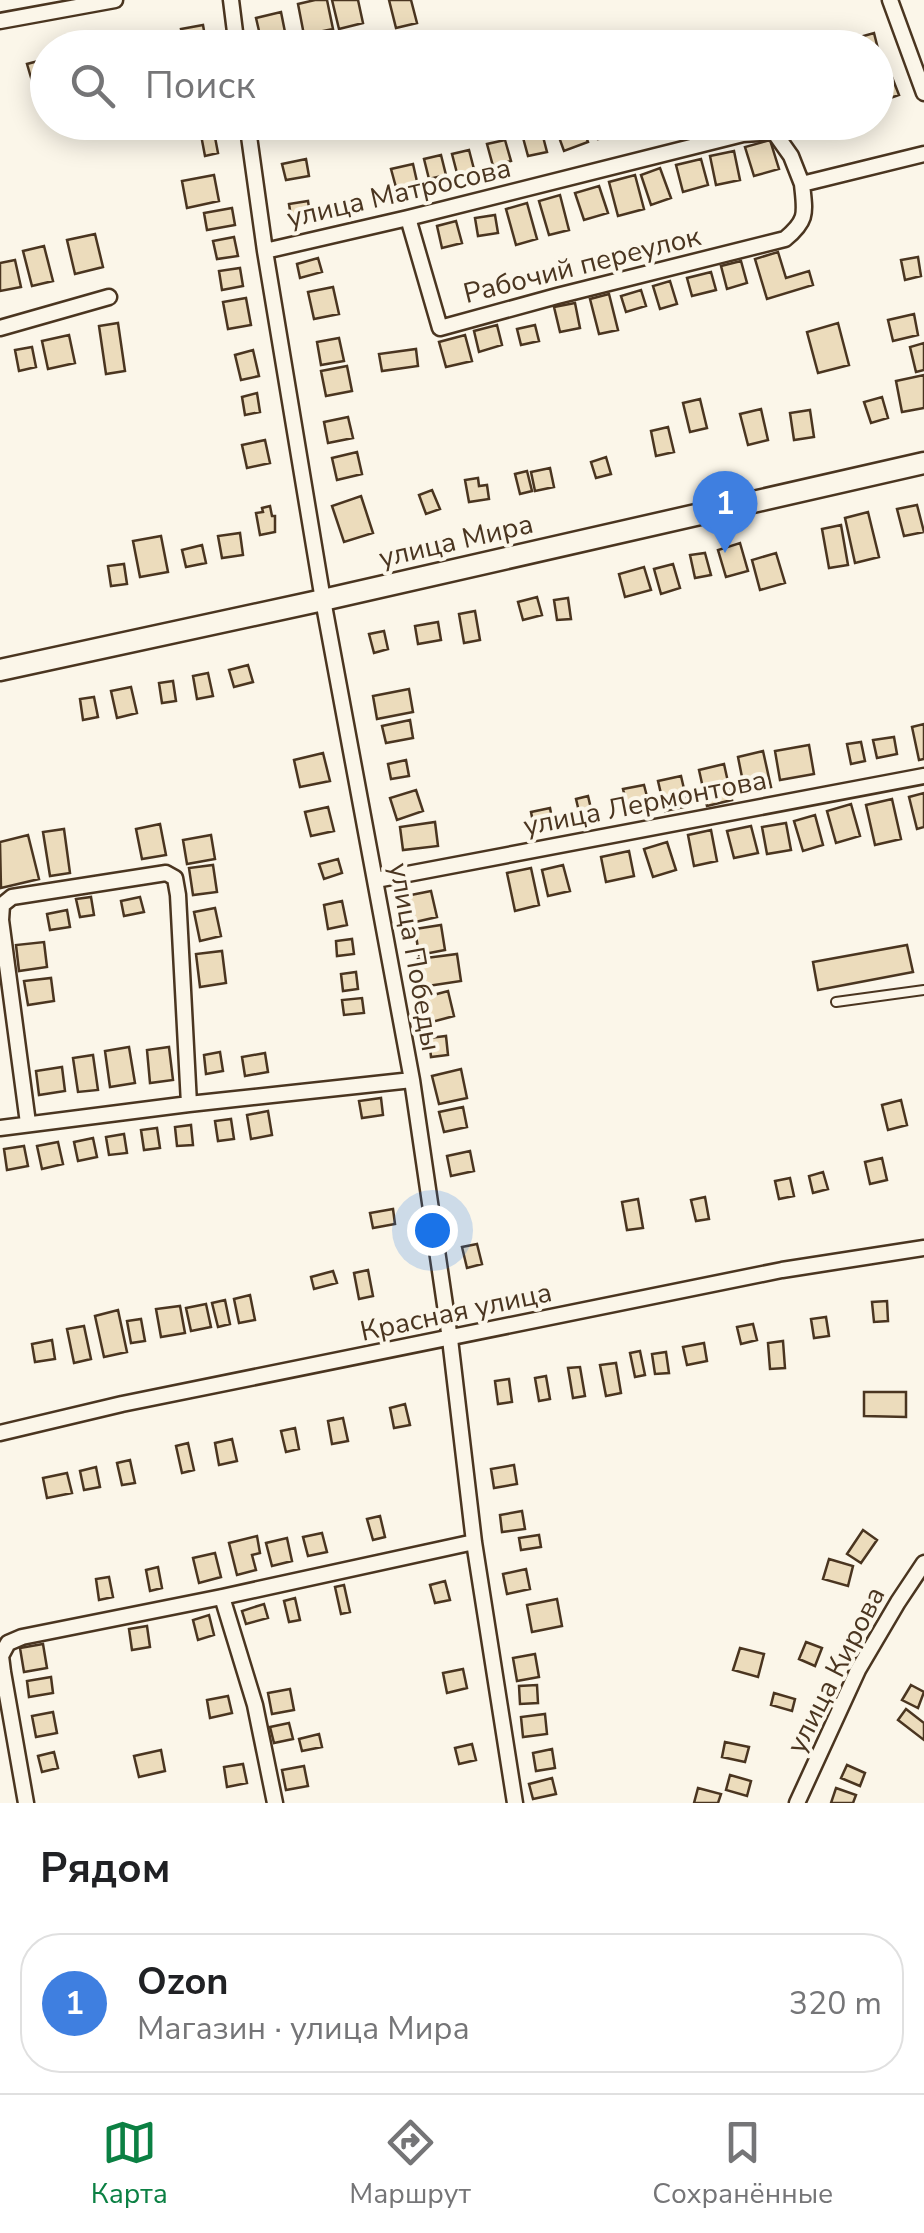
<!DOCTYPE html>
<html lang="ru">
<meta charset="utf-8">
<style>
:root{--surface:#fff;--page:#f2f2f2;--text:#202124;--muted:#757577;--line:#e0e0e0;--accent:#0b8043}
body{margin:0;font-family:"Nunito Sans",sans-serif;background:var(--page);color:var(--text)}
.you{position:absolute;left:432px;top:1230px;width:35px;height:35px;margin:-25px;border:8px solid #fff;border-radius:50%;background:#1a73e8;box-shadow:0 0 0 15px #1a73e833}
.badge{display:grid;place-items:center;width:65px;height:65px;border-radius:50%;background:var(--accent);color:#fff;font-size:32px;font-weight:700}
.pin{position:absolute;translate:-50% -82px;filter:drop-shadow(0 2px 5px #0008)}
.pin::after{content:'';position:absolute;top:52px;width:35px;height:30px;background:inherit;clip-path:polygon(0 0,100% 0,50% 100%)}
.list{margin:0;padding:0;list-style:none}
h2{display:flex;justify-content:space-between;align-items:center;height:130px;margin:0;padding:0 40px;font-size:42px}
h2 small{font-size:32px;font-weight:400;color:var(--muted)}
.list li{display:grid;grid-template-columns:65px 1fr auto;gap:30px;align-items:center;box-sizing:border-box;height:140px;margin:0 20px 20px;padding:0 20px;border:2px solid var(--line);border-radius:40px}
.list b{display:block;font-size:38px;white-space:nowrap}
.list p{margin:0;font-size:32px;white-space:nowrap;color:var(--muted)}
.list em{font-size:32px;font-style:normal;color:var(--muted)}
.icon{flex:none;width:55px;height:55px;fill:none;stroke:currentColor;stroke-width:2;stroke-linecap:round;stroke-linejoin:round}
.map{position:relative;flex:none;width:924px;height:1803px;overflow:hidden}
.search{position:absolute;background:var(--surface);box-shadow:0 5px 25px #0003;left:30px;right:30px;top:30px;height:110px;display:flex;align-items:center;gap:25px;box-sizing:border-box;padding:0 35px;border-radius:55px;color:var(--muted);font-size:38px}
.sheet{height:290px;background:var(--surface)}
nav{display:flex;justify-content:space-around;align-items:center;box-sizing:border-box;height:140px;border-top:2px solid var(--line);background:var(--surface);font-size:28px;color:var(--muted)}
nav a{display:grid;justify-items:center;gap:5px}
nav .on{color:var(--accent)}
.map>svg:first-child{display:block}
.building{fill:#ecdcbc;stroke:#4a3520;stroke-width:2.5}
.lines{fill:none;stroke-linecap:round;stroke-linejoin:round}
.service-casing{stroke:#4a3520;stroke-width:12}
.minor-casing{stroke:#4a3520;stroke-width:19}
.secondary-casing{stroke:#4a3520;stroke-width:25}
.service{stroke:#fbf6e9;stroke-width:8}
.minor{stroke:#fbf6e9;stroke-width:14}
.secondary{stroke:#fbf6e9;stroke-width:20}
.labels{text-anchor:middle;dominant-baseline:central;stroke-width:8;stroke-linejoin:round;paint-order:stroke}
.street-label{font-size:28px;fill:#4a3520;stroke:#fbf6e9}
</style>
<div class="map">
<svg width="924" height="1803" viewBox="0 0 924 1803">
<rect width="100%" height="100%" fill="#fbf6e9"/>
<path class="building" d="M315,0H327L333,29L304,35L298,4Z
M332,0H358L363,23L339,29Z
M389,0H411L417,23L396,28Z
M281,12L287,42L263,48L256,18Z
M203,25L207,48H185L181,29Z
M874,33L878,49L855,48L853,39Z
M42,60L47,77L32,81L27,64Z
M890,72L899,95L876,103V77Z
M273,122H298L300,133L276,138Z
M573,122H581L588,142L564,151L556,129Z
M595,122H612L615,136L598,139Z
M541,129L547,152L528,156L522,134Z
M214,132L218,153L205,156L201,135Z
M505,140L511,161L493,166L487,144Z
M770,140L779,169L754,176L745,147Z
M469,150L475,173L458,177L452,154Z
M734,151L740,180L716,185L710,156Z
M441,155L446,175L429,179L424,159Z
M306,159L309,176L286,180L282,164Z
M701,159L708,185L683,192L676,165Z
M413,164L418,186L397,191L391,169Z
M660,168L671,198L651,205L641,175Z
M214,175L219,201L187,208L182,181Z
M635,175L644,209L618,216L609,182Z
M599,186L608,213L584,220L575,193Z
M560,195L569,230L549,235L539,201Z
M308,201L311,221L292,223L289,204Z
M527,203L537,239L516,245L506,209Z
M232,208L235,225L207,230L204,213Z
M495,215L498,233L478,236L475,218Z
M456,221L462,243L442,248L437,226Z
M95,234L103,267L75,274L67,240Z
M234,237L238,256L217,259L213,241Z
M44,246L53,281L32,286L23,251Z
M778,252L786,278L809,271L813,285L767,299L755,259Z
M918,257L921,276L905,280L901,260Z
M318,258L322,272L300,278L297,264Z
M15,260L21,287L0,291V263Z
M741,261L747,283L727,289L721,266Z
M240,268L243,286L222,290L219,271Z
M711,272L716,290L692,296L687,278Z
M670,281L677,304L660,309L653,286Z
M333,287L339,314L314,319L308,292Z
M641,290L646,306L626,312L621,296Z
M609,294L618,330L599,334L590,299Z
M246,298L251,325L228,329L223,302Z
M575,303L580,328L560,332L554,307Z
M914,314L918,335L893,341L888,320Z
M118,323L125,371L106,374L99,326Z
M838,323L849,365L818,373L807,332Z
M497,325L502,345L479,352L474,331Z
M535,325L539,341L521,345L517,329Z
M69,335L75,363L48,369L42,341Z
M465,335L472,361L446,367L439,342Z
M339,338L344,361L321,365L317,342Z
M924,343V370L916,372L910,347Z
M32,347L36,367L19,371L15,350Z
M416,349L418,366L382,371L379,354Z
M253,350L259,376L241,380L235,355Z
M347,366L352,391L326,396L321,371Z
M924,375V408L902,412L896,381Z
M257,393L260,412L245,415L242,397Z
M882,397L888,418L871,423L864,402Z
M700,399L707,428L690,432L683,403Z
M761,409L768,440L748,445L740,414Z
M810,410L814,437L794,440L790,413Z
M348,417L353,438L328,443L324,422Z
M668,427L674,452L656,456L651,431Z
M265,440L270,463L247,468L242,445Z
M357,452L362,474L337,480L332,458Z
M606,457L611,474L596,478L591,462Z
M550,468L554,487L535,491L531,472Z
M527,471L532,491L520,494L515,474Z
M478,478L479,486L487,485L489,499L469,502L465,480Z
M432,490L440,509L426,514L419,495Z
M361,496L373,533L344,542L332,506Z
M917,505L924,532L904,536L897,509Z
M270,506L272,516H275V532L260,535L256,513L263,512L262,508Z
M868,512L879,557L855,563L845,518Z
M841,525L848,565L829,568L822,529Z
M240,533L243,555L222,558L218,536Z
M161,536L168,572L140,577L133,541Z
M740,543L748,571L726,577L718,550Z
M202,545L206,563L186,567L182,550Z
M705,553L711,575L695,578L690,555Z
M776,553L785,583L760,590L752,560Z
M124,564L127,584L111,586L108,566Z
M673,564L680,588L661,594L654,569Z
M644,567L651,590L625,597L619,574Z
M537,597L542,615L523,620L518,602Z
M568,598L571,619L557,620L554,600Z
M475,611L480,640L464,643L459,614Z
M438,622L441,640L418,644L415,626Z
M384,631L388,649L374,653L369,634Z
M248,665L253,682L234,687L229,670Z
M208,673L213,696L197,699L193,676Z
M173,681L176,701L162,703L159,683Z
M131,687L137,713L117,718L111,691Z
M409,689L413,712L377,719L373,696Z
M94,697L98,717L83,720L80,699Z
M410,720L413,738L386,743L382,726Z
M924,724V759L919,760L912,727Z
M894,737L897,754L877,758L873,740Z
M861,742L865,761L851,764L847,744Z
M809,745L814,774L780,780L775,751Z
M763,751L771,787L745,792L738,757Z
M323,753L330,781L300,787L294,760Z
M406,760L409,776L391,779L388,764Z
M724,764L732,800L707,806L699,770Z
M681,776L688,806L665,811L658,781Z
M644,785L650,808L629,813L623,789Z
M416,790L423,811L397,820L390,798Z
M924,793V827L917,829L909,797Z
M588,796L593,817L581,820L576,799Z
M892,799L901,839L875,845L866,805Z
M851,804L860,836L836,843L827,811Z
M328,807L334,831L311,836L305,812Z
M550,808L553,824L534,827L531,812Z
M815,815L823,845L803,851L794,821Z
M435,822L438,846L403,850L400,827Z
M786,823L791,850L767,854L762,827Z
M160,824L166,855L142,859L136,829Z
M751,826L758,853L734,858L727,831Z
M64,829L70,873L50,876L43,832Z
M711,830L717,861L694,866L688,835Z
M28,835L39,879L1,888L0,842Z
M211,835L215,859L187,864L183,840Z
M667,842L676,870L653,877L644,849Z
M629,851L634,876L606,882L601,857Z
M338,859L342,873L324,879L319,864Z
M213,865L217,892L193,895L189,868Z
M563,865L570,891L548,896L542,870Z
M531,868L539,905L515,911L507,873Z
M431,891L437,917L411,923L406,896Z
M91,897L94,915L80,917L76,899Z
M140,897L144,912L124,916L121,901Z
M342,901L347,925L328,929L324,905Z
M215,908L221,936L200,941L194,912Z
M67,910L70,927L50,930L47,914Z
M441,925L445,950L419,955L415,929Z
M352,939L354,954L337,956L336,941Z
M44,942L47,967L19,971L16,945Z
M907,945L913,972L818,990L813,962Z
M222,951L226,983L200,987L196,954Z
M457,954L461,981L421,987L418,959Z
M356,972L358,989L343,991L341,974Z
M51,978L54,1001L28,1005L24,981Z
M448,991L454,1016L428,1023L422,998Z
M362,998L364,1013L344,1015L342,1000Z
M446,1036L448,1055L431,1057L429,1038Z
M129,1047L135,1083L110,1087L105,1051Z
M169,1047L173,1080L150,1083L147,1050Z
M220,1052L223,1071L206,1074L204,1055Z
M265,1053L268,1072L245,1076L242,1057Z
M93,1055L98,1090L78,1092L73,1058Z
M62,1067L65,1091L39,1095L36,1071Z
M461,1069L467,1098L439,1104L432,1076Z
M381,1098L383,1115L362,1118L359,1101Z
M901,1100L907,1125L888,1130L882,1105Z
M463,1107L467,1127L444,1132L439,1112Z
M268,1111L272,1135L251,1139L247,1115Z
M231,1119L234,1139L218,1141L215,1121Z
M191,1125L193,1145L177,1146L175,1127Z
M157,1128L160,1148L144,1150L141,1130Z
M124,1134L127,1153L109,1155L106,1137Z
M93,1138L97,1157L78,1161L74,1142Z
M58,1142L63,1164L42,1169L37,1146Z
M24,1146L28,1166L7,1170L4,1149Z
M470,1151L474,1171L451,1176L447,1156Z
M882,1158L887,1180L870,1184L865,1162Z
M823,1172L828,1189L813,1193L809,1176Z
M790,1178L794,1196L779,1199L775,1181Z
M705,1197L709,1219L696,1221L691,1200Z
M638,1199L643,1228L627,1230L622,1202Z
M393,1209L395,1224L373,1228L370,1213Z
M477,1244L482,1264L467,1268L462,1247Z
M368,1270L373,1296L359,1299L354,1273Z
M333,1271L337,1283L314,1289L311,1277Z
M250,1295L255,1320L239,1323L234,1299Z
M225,1300L230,1324L218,1327L212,1303Z
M887,1301L888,1321L874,1322L872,1302Z
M206,1304L211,1327L191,1331L186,1308Z
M180,1306L185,1333L161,1337L156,1309Z
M118,1310L127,1352L104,1357L95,1316Z
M826,1317L829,1336L814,1338L811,1319Z
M141,1319L145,1341L131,1343L127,1321Z
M753,1324L757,1340L741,1344L737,1327Z
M84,1326L91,1359L74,1363L67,1329Z
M52,1340L55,1359L35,1362L32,1344Z
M783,1341L785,1368L770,1369L768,1343Z
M704,1343L707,1361L687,1365L683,1347Z
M640,1351L645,1375L635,1377L630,1353Z
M666,1352L669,1373L655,1374L652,1354Z
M616,1363L621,1393L606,1396L600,1365Z
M580,1367L585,1396L573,1398L568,1368Z
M546,1376L550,1399L539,1401L535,1378Z
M509,1379L512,1402L498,1404L495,1381Z
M864,1392H906V1417L864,1416Z
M405,1404L410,1425L394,1428L390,1408Z
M343,1418L348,1441L332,1444L328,1421Z
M295,1428L299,1449L286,1452L281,1431Z
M232,1439L237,1461L219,1465L215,1443Z
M188,1443L194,1470L182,1473L176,1446Z
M130,1460L135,1483L122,1485L117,1463Z
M514,1465L517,1484L494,1488L491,1469Z
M96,1467L100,1487L84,1490L80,1471Z
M67,1473L72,1493L47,1498L43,1478Z
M522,1511L525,1529L502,1532L500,1515Z
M380,1516L385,1537L373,1540L367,1519Z
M863,1530L877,1540L861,1563L847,1554Z
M322,1533L327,1552L308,1556L303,1537Z
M539,1535L541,1547L521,1550L519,1538Z
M257,1536L260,1553L252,1555L256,1570L237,1575L229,1543Z
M287,1538L292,1561L272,1566L266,1543Z
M215,1553L221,1577L199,1583L193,1558Z
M829,1559L853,1566L848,1586L823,1579Z
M158,1567L162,1588L150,1591L146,1570Z
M526,1569L530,1589L507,1594L503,1574Z
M109,1577L113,1597L99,1600L96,1579Z
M445,1581L450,1600L435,1603L430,1585Z
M344,1585L350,1612L341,1614L335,1587Z
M295,1598L300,1620L289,1622L284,1601Z
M557,1599L562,1626L532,1632L527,1605Z
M264,1604L268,1618L246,1624L242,1611Z
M209,1615L214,1635L198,1640L193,1620Z
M147,1626L150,1647L132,1650L129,1629Z
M806,1642L822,1648L815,1666L799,1659Z
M43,1644L47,1668L24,1672L20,1648Z
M740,1648L764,1654L758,1677L733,1670Z
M535,1654L539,1677L517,1681L513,1658Z
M463,1669L467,1688L447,1693L443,1673Z
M51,1677L53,1693L29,1697L27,1681Z
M537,1685L538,1703L520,1704L519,1686Z
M911,1685L924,1692L918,1708L902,1700Z
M290,1689L294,1710L272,1714L268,1693Z
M774,1693L795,1699L792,1711L771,1705Z
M228,1696L232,1713L210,1718L207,1700Z
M906,1709L924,1723V1740L898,1720Z
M53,1712L57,1733L36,1737L32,1716Z
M545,1714L547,1734L523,1737L521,1717Z
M289,1723L293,1739L274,1743L270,1727Z
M319,1734L322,1747L302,1751L299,1739Z
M725,1742L749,1747L745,1762L722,1757Z
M472,1744L476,1760L459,1764L455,1748Z
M552,1749L555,1768L536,1771L533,1753Z
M161,1750L165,1771L139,1777L134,1756Z
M54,1752L58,1768L42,1772L38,1756Z
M243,1764L247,1783L227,1787L224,1767Z
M847,1765L865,1773L860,1786L841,1778Z
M304,1766L308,1786L286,1790L282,1770Z
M730,1775L751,1781L747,1796L726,1790Z
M552,1778L556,1794L533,1799L529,1784Z
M698,1788L721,1794L718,1803H694Z
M836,1788L856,1795L853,1803H831Z"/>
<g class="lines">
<g class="service-casing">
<path id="service" d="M836,1002L924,990"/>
</g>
<g class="minor-casing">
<path id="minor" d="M231,0L237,48
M890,0L924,93
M0,21L115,0
M247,122L265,251L323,600L412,1080L450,1339L474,1542L515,1803
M408,218L440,328L557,296L785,239C808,220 805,213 802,184
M265,251L408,218L743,134L774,132L791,156L802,184L924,154
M0,328L109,297
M376,880L924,776
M28,1123L1,920L2,905L12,897L166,873L175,878L178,895L189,1104
M0,1128L189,1104L412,1080
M0,1433L122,1404L782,1270L924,1248
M222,1597L255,1705L275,1803
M26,1803L3,1672L1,1656L8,1643L22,1637L222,1597L474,1542
M797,1803L858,1670L898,1602L924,1563"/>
</g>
<g class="secondary-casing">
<path id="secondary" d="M0,670L323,600L924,463"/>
</g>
<use href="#service" class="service"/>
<use href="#minor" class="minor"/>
<use href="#secondary" class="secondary"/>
</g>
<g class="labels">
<g class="street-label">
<text transform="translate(399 193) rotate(-13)">улица Матросова</text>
<text transform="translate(582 265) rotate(-14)">Рабочий переулок</text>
<text transform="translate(456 541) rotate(-13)">улица Мира</text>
<text transform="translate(645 803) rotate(-11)">улица Лермонтова</text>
<text transform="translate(415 957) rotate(80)">улица Победы</text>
<text transform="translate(456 1312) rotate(-12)">Красная улица</text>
<text transform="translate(836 1670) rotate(-63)">улица Кирова</text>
</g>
</g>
</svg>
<div class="you"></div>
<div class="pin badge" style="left:725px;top:553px;background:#3f7fe0">1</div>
<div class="search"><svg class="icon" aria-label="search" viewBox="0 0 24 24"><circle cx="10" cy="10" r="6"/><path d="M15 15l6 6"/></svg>Поиск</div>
</div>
<section class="sheet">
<h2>Рядом<small></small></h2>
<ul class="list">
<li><span class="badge" style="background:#3f7fe0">1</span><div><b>Ozon</b><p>Магазин · улица Мира</p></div><em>320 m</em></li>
</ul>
</section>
<nav>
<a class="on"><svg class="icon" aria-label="map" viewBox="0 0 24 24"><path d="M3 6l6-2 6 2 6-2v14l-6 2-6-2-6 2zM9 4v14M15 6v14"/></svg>Карта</a>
<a><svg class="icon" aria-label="directions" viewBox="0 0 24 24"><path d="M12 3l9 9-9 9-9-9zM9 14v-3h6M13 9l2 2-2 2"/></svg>Маршрут</a>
<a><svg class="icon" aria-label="saved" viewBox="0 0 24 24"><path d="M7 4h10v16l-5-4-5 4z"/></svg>Сохранённые</a>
</nav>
